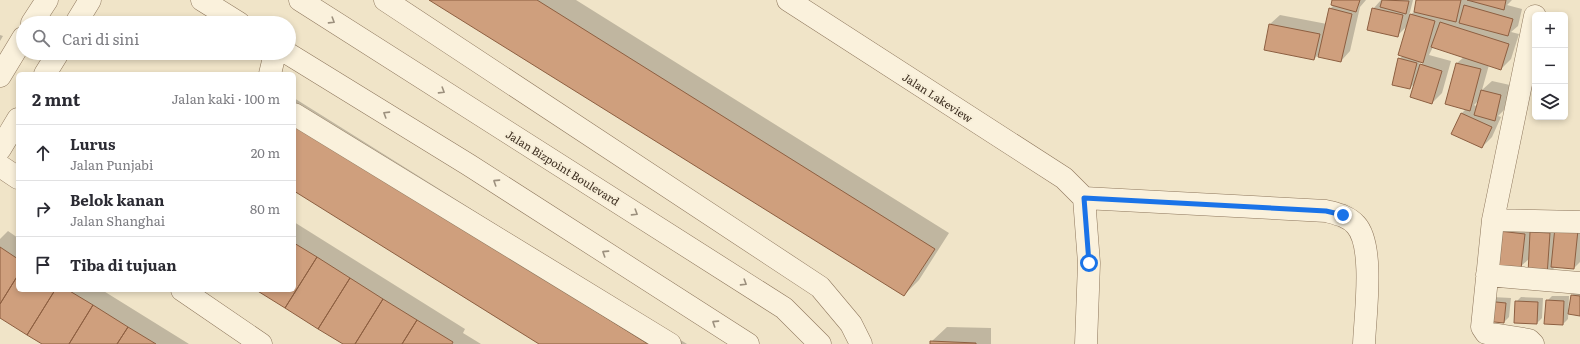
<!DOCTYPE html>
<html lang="id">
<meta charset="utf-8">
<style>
:root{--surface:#fff;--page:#f7f7f7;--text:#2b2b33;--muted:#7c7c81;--line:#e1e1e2}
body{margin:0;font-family:Literata,serif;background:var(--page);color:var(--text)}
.controls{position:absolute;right:12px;top:12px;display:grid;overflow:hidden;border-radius:6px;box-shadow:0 2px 6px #0003}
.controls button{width:36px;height:36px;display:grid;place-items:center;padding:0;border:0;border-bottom:1px solid var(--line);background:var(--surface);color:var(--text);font:20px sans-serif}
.stop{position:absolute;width:12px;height:12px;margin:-9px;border:3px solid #1a73e8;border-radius:50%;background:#fff}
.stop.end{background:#1a73e8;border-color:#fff;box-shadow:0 1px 4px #0008}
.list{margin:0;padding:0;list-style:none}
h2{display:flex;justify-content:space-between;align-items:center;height:52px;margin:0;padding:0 16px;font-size:17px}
h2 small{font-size:13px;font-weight:400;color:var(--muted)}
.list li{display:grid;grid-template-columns:26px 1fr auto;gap:12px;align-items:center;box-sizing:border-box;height:56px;padding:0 16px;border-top:1px solid var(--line)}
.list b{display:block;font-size:15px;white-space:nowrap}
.list p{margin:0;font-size:13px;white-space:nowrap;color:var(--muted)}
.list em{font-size:13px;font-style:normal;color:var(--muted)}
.icon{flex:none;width:22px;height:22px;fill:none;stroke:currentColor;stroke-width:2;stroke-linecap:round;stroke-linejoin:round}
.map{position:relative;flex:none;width:1580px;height:344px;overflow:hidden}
.search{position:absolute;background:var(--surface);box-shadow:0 2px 6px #0003;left:16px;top:16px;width:280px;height:44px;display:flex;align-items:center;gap:10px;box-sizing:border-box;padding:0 14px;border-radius:22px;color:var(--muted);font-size:15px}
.panel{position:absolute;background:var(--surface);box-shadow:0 2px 6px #0003;left:16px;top:72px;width:280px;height:220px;border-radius:6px}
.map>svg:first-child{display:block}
.shadow{fill:#0003;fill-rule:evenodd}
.building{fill:#cf9f7d;stroke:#8d5f41}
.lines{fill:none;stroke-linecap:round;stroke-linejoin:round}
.minor-casing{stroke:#8d765c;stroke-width:23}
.minor{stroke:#faf1dc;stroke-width:22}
.oneway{stroke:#9c907e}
.route{stroke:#1a73e8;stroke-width:5}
.labels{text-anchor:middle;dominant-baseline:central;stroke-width:4;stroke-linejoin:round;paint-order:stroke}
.street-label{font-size:11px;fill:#3d2e20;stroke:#f7eed8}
</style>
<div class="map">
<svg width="1580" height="344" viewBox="0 0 1580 344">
<rect width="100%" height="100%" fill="#f0e4c8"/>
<path class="shadow" d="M431,0H576L949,233L919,280L904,295Z
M1333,0H1366L1360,7L1350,51L1341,61L1320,53L1314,59L1270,24L1280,15L1327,24L1330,9L1334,5Z
M1381,0H1413L1409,16L1415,11L1417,0H1512L1507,5L1522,9L1518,26L1511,32L1519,34L1511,59L1501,69L1489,65L1482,90L1492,81L1510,85L1504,110L1498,116L1501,117L1492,137L1482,147L1462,113L1466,109L1457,63L1464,57L1433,47L1429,55L1451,61L1442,93L1432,103L1416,82L1410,88L1399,59L1403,56L1408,25L1397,36L1373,9ZM1420,61L1424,62L1419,67ZM1479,100L1478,107L1474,105Z
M0,35L3,36L0,41Z
M294,98L687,344H540L294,190Z
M1580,220V270V262L1574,268L1556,266L1547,275L1530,258L1520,267L1500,231Z
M294,222L465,329L463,333L481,344H345L258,290H294Z
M8,231L18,238V290H102L189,344H45L0,316V239Z
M1580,288V315L1572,295Z
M1552,296H1569L1568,319L1563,324L1547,301Z
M1492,297L1511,298L1509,317L1504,322Z
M1521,297L1543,298L1542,318L1537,323L1516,302Z
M947,327L991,328V344H931V342Z"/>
<path class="building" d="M429,0H537L935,249L904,296Z
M1332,0H1360L1356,12L1331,5Z
M1382,0L1409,1L1406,14L1380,7Z
M1416,0H1461L1456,22L1414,12Z
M1467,0H1506L1504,10Z
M1464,5L1513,19L1508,36L1459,23Z
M1329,8L1352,14L1341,62L1318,57Z
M1372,8L1403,15L1398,37L1367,30Z
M1410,14L1435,21L1423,63L1398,55Z
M1440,22L1509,44L1501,70L1431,47Z
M1269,24L1320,34L1314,60L1264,50Z
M1398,58L1417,63L1410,89L1392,85Z
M1456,63L1481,69L1470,111L1445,104Z
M1420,64L1442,71L1432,104L1410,97Z
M1481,90L1501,95L1495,121L1474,115Z
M1461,113L1492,127L1482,148L1451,134Z
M294,122L648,344H539L294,191Z
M1555,227L1578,230L1574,269L1551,267Z
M1499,231L1525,234L1521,269L1495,266Z
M1530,232L1550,233L1547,276L1528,274Z
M294,243L317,257L285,308L256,290H294Z
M0,247L18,259V275L0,304Z
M317,257L350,278L318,329L285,308Z
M18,275V290H55L27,335L0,318V304Z
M350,278L383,299L355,344H343L318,329Z
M55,290H68L93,305L69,344H42L27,335Z
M1571,295L1580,296V316L1568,314Z
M383,299L417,320L402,344H355Z
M1546,300L1564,301L1563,325L1544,324Z
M1486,301L1506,303L1504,323L1484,321Z
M1515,301L1538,302L1537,324L1514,323Z
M93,305L128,327L117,344H69Z
M417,320L453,342L452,344H402Z
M128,327L156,344H117Z
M930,341L976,343V344H930Z"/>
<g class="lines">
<g class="minor-casing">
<path id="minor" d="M202,0L239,23
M300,0L784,308L820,344
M385,0L820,287L851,324L861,344
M788,0L1064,178L1084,198
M32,23L47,0
M76,23L90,0
M287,53L469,165L748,344
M45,74L58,53
M270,74L275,53
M0,76L23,38
M294,114L670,344
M0,149L18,119
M0,166L18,178
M1084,198L1326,211C1337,214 1348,216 1356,225C1375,246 1365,316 1364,344
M1084,198L1089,263L1086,344
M1493,220L1580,222
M1487,275L1580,283
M182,290L261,344
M1533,344L1529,340L1486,333L1482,327L1493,220L1535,16"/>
</g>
<use href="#minor" class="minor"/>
</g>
<defs><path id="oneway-chevron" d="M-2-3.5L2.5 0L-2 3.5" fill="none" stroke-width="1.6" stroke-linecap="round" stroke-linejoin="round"/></defs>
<g class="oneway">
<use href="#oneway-chevron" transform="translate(332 21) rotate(32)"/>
<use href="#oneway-chevron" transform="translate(442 91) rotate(32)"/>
<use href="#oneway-chevron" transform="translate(386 114) rotate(-148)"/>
<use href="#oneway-chevron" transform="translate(496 182) rotate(-147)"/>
<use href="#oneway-chevron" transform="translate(635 213) rotate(32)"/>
<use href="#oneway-chevron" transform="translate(605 253) rotate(-147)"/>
<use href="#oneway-chevron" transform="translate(744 283) rotate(32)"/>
<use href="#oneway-chevron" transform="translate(715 323) rotate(-147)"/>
</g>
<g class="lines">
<path class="route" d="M1089,263L1084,198L1326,211L1343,215"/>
</g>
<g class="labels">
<g class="street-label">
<text transform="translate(938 97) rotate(33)">Jalan Lakeview</text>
<text transform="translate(563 167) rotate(32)">Jalan Bizpoint Boulevard</text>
</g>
</g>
</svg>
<div class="controls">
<button>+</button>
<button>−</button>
<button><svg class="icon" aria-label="layers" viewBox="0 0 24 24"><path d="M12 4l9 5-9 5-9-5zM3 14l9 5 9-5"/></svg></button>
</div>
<div class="stop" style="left:1089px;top:263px"></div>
<div class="stop end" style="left:1343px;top:215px"></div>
<div class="search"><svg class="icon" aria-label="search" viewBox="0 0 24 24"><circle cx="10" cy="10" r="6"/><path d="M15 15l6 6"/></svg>Cari di sini</div>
<section class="panel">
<h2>2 mnt<small>Jalan kaki · 100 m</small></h2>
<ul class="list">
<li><svg class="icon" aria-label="ahead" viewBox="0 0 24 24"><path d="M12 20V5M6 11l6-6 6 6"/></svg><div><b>Lurus</b><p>Jalan Punjabi</p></div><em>20 m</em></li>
<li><svg class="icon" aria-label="right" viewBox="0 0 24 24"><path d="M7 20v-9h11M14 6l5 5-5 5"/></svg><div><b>Belok kanan</b><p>Jalan Shanghai</p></div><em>80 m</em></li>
<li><svg class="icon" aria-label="arrive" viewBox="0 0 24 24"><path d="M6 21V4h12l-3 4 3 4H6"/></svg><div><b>Tiba di tujuan</b></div></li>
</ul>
</section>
</div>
